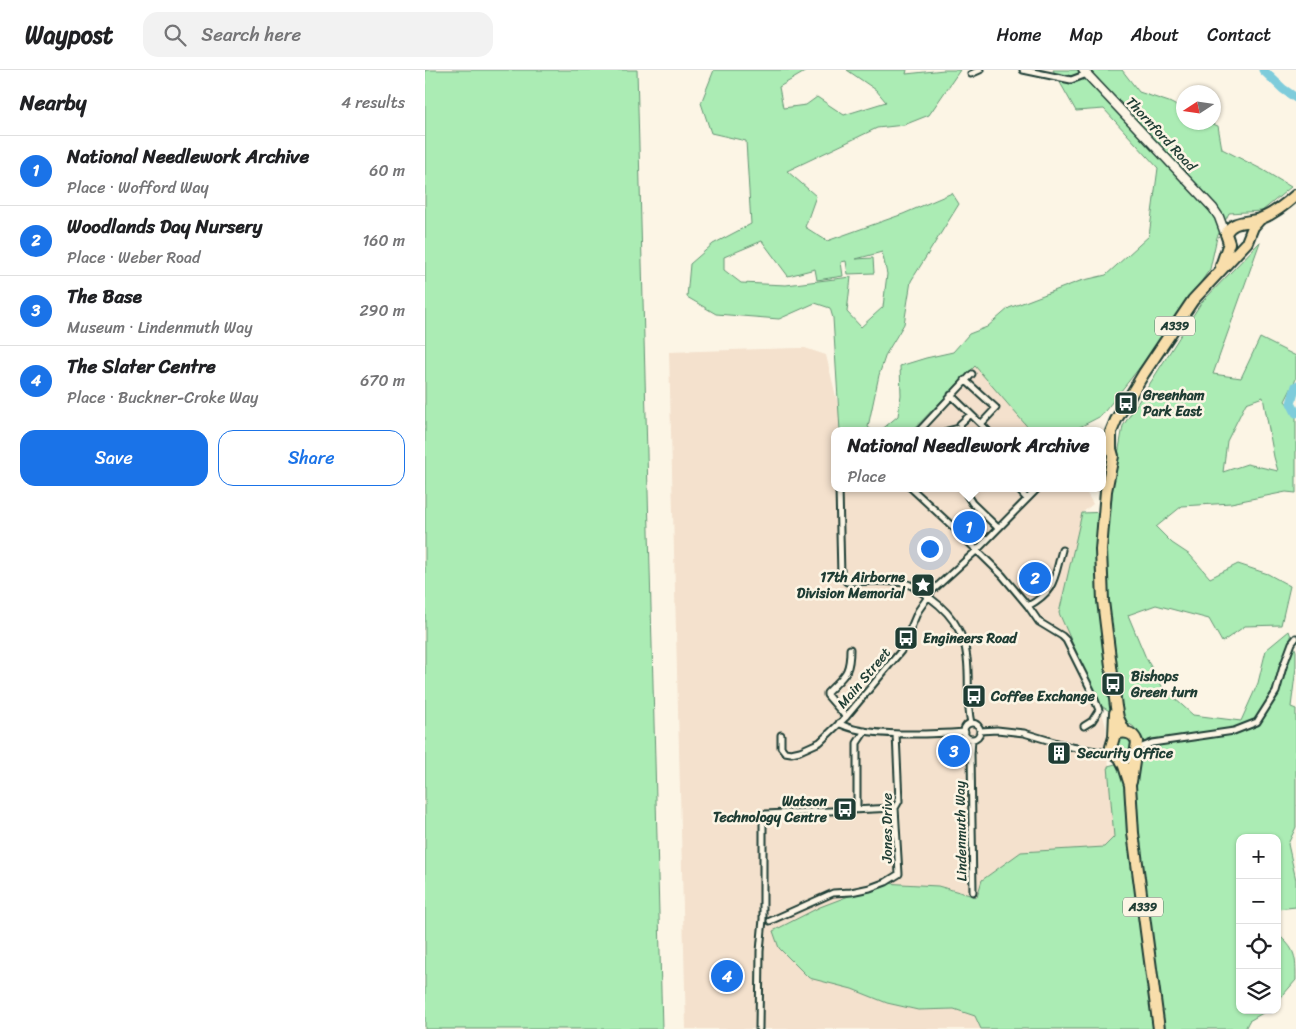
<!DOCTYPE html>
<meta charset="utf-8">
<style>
:root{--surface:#fff;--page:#f2f2f2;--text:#202124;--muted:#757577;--line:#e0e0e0;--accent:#1a73e8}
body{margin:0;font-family:Sriracha,sans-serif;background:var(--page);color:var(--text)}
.controls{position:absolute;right:15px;bottom:15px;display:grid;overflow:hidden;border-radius:10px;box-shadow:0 1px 4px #0004}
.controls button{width:45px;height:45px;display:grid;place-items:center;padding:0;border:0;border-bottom:1px solid var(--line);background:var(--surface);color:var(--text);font:25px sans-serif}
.compass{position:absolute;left:751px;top:15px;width:45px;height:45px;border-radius:50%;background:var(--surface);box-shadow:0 1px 4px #0004;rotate:258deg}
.you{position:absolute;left:504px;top:478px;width:18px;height:18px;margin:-12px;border:4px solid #fff;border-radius:50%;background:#1a73e8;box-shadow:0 0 0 8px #1a73e833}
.badge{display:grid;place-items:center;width:32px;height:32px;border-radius:50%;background:var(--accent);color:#fff;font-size:16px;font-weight:700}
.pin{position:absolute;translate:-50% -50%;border:2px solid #fff;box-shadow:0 1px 5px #0006}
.popup{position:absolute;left:406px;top:357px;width:275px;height:65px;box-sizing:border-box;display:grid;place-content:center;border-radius:10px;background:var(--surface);filter:drop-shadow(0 1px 4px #0005);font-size:16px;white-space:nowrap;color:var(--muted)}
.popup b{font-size:19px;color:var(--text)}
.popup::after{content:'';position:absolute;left:50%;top:100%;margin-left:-10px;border:10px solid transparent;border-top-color:var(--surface)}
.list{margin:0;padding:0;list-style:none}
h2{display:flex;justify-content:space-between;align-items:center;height:65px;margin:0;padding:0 20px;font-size:21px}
h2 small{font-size:16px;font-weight:400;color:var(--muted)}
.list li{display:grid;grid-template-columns:32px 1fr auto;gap:15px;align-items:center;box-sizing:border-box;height:70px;padding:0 20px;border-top:1px solid var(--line)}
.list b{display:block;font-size:19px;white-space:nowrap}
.list p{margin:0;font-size:16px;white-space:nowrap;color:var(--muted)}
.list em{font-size:16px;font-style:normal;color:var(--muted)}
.actions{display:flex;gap:10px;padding:15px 20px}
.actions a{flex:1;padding:11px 0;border:1px solid var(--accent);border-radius:15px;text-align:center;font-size:18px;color:var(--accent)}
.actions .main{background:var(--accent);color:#fff}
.icon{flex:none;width:28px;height:28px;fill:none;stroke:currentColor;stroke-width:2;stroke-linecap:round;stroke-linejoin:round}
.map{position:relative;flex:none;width:871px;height:959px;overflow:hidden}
header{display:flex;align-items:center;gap:30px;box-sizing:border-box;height:70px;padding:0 25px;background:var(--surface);border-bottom:1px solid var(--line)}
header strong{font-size:24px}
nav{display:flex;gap:28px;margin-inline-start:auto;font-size:18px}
.search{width:350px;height:45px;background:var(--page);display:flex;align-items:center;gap:12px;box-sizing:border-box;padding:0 18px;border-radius:15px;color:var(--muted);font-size:19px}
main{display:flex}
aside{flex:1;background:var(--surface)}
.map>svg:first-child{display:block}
.built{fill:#f4e1cd}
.green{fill:#abecb4;stroke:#659474;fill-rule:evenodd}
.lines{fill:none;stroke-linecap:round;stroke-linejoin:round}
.river{stroke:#7eccdb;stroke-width:9}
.street-casing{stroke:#1f3d34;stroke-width:9}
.secondary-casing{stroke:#1f3d34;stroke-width:11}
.highway-casing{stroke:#1f3d34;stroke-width:14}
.street{stroke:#fcf5e5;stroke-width:5}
.secondary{stroke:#fcf5e5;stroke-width:8}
.highway{stroke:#f8deab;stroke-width:10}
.labels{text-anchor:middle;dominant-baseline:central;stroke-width:5;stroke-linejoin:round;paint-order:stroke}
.shield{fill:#fcf5e5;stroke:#617469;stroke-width:1}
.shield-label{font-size:12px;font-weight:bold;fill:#1f3d34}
.street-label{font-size:14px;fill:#1f3d34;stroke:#fcf5e5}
.poi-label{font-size:14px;font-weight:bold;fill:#1f3d34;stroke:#fcf5e5;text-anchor:start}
</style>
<header>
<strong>Waypost</strong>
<div class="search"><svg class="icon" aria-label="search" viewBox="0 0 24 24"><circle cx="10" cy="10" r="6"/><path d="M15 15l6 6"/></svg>Search here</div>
<nav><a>Home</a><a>Map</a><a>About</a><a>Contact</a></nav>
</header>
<main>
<aside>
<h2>Nearby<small>4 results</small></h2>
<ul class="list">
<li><span class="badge">1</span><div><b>National Needlework Archive</b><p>Place · Wofford Way</p></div><em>60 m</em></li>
<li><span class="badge">2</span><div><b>Woodlands Day Nursery</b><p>Place · Weber Road</p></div><em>160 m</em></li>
<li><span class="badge">3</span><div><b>The Base</b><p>Museum · Lindenmuth Way</p></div><em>290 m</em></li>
<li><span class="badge">4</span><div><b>The Slater Centre</b><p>Place · Buckner-Croke Way</p></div><em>670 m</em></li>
</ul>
<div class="actions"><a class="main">Save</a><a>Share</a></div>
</aside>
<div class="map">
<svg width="871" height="959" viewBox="0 0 871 959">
<rect width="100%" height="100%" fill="#fcf5e5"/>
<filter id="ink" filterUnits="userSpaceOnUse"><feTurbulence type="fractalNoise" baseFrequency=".02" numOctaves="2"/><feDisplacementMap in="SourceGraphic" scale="10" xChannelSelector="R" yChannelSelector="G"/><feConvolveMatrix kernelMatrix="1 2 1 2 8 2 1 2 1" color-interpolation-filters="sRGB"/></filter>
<g filter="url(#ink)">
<path class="built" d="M373,278H380L401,285L414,339L415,361H410V418H659L668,434L657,443L634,543L675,635L681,657L689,767L679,777L552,827L513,816L427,919L462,933L493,940L529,939L550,946L556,959H261L244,282Z
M550,295L606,361H494Z"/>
<path class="green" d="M0,0H212L237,959H0Z
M289,0H383L354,17L358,38L381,35L392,27L419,45L461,32L451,20L422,0H482L481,4L519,0H535L504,45L479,55L452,58L362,101L391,126L380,157L402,171L478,144L527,123L534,134L486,211L479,254L461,284L454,305L443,357L448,361H415L408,248L405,238L390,233L354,249L291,244L262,227L265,194L288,174L326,154L321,71L286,63L276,33ZM337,171L363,206L390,199L392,210L418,206L416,192L421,191L423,204L449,203L448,188L431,189L457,182L462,204L458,237L436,257L422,242L426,207L361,215L316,213L299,200V187Z
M628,0H697L714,22L744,32L758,39V52L785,53L793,56L797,79L838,100L866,117L837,141L804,143L792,167L785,199L727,282L676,346L647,361H606L550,296L487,361H455L473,346L476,325L475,296L501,288L528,282L544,264L562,257L584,238L655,211L681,205L724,166L733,98L679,39L651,41Z
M835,172L788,304L816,308L835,268L871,286V309L860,331L871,344V423L861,422L806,433L757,436L731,457L747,473L765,485L785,508L813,494L843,504L865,516L856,555L820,556L797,572L784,549L731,535L703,545L721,588L738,618L768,645L816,651L833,613L841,580L864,561L871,581V597L866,637L871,639V757L863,774L871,810V837L852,839V768H815V940H843L824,951L820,959H556L550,946L529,939L493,940L462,933L427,919L384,908L354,878L348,861L395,837L458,813L513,816L552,827L557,810L596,782L679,777L689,767L683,696L720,686L709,657L675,635L634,543L657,443L683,442L698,356L776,233ZM838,327L849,387L853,401L822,394L798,402L802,371L821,333Z
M699,665L707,669L706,684L698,687L689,679L693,668Z
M852,864C871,879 871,887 871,910L852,932Z"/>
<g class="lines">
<path class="river" d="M838,0L858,19L871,28
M871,316L866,333L871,343"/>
<g class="street-casing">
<path id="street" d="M598,0L646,10L662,4
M546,4L555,0
M540,310L571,338L556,354
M526,325L563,361
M494,361L547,304
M522,361L534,358
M535,361V354L545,345
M414,418L416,506L422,512C441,512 464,509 483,514C488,516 492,519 496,522C521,537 539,559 542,588C545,610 541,633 546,653
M486,418L526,455L577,505L603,536L614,552L637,566L641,570L666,620L674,640L667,651L659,656
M548,418L542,425L547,433L573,458
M592,418L602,429
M603,536C631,521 629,508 637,480
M421,647L402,625V623C419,605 425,605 425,579
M414,653C437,668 512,664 540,662
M539 661a8 8 0 1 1 16 0a8 8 0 1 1-16 0Z
M555,661L572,660L599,663L646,677L689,684
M356,665V677L360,682L366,683L375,681L395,672L421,647L476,581L493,541L507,521L551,481L613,418
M547,669L546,684L548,822
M712,679L727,673L809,661L832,652L851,622L858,597L867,573L871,568
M432,739V673L440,661
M345,851L408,823L426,822L445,818L461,812L474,804L470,738L474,731L471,664
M334,959L335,881L338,849V752L340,744L470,738"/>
</g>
<g class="secondary-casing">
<path id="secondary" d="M658,0L788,138L794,147L801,166"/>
</g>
<g class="highway-casing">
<path id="highway" d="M796,196L804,173L801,164C806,150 823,153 835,149C848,144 861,134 871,125
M690,643L689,667L686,677L688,682L695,688L699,696L705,715L708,763L734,959
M700,662L693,648L691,637L678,531L676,480L681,421L688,386L686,379V362L691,350L719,303L768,230L822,172L828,157L835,149
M694,663C703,661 709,664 712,672L706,712"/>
</g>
<use href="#street" class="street"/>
<use href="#secondary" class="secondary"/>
<use href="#highway" class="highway"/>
</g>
</g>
<defs>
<g id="bus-square" transform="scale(1.25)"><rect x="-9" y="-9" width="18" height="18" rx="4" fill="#1f3d34" stroke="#fcf5e5"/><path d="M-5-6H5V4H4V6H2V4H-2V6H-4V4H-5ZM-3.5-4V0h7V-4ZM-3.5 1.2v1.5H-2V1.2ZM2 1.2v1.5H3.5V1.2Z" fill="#fff"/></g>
<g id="sight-square" transform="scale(1.25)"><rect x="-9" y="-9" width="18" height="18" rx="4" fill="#1f3d34" stroke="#fcf5e5"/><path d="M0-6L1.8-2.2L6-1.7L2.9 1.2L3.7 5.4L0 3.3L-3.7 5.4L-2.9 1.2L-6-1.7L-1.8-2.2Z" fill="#fff"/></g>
<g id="building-square" transform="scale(1.25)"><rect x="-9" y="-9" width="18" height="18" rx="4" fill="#1f3d34" stroke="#fcf5e5"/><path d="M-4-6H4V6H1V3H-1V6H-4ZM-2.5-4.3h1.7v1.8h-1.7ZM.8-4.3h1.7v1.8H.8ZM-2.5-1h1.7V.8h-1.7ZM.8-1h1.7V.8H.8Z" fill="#fff"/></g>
</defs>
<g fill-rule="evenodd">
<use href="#bus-square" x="701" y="333"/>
<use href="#sight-square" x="498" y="515"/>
<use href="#bus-square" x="481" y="568"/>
<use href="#bus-square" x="688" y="614"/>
<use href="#bus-square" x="549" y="626"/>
<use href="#building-square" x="634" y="683"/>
<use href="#bus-square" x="420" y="739"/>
</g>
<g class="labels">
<g class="shield">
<rect x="730" y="246.5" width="40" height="19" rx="4"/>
<rect x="698" y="827.5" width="40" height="19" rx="4"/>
</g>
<g class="shield-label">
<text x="750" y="256">A339</text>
<text x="718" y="837">A339</text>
</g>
<g class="street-label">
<text transform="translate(736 64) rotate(47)">Thornford Road</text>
<text transform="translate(439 608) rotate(-50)">Main Street</text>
<text transform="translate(462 758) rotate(-90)">Jones Drive</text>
<text transform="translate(536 761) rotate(-91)">Lindenmuth Way</text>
</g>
<g class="poi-label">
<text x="718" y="325">Greenham<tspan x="718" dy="16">Park East</tspan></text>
<text x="480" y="507" text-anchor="end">17th Airborne<tspan x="480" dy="16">Division Memorial</tspan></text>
<text x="498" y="568">Engineers Road</text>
<text x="706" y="606">Bishops<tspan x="706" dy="16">Green turn</tspan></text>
<text x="566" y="626">Coffee Exchange</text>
<text x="652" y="683">Security Office</text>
<text x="402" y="731" text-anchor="end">Watson<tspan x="402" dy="16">Technology Centre</tspan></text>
</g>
</g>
</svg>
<div class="controls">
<button>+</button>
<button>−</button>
<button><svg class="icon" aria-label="locate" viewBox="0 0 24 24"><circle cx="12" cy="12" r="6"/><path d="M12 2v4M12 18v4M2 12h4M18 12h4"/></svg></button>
<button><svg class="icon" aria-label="layers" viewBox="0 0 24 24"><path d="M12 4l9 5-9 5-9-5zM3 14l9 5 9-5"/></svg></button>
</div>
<svg class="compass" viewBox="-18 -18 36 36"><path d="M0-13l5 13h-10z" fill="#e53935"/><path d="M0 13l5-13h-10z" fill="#757577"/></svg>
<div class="you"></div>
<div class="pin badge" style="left:544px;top:457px">1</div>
<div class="popup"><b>National Needlework Archive</b>Place</div>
<div class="pin badge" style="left:610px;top:508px">2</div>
<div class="pin badge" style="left:529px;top:681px">3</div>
<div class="pin badge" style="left:302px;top:906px">4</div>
</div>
</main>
